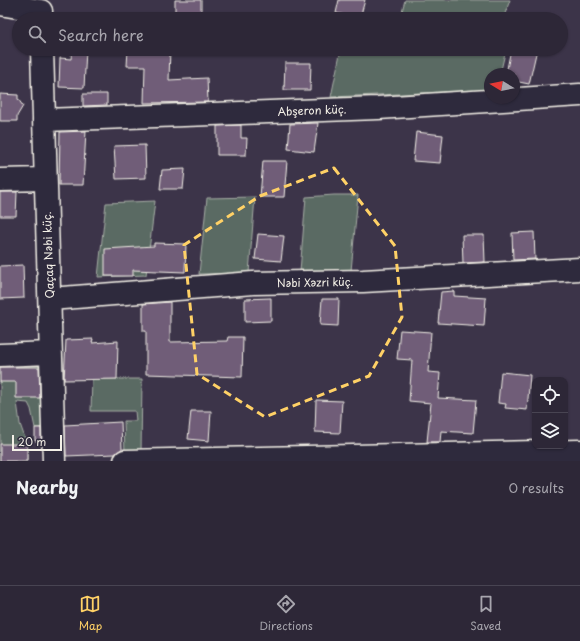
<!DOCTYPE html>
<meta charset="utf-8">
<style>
:root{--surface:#2d2737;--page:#393342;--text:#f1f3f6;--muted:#a7a5ad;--line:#484452;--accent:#ffd166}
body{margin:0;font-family:"Playpen Sans",sans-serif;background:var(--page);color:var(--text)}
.controls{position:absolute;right:12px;bottom:12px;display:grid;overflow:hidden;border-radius:8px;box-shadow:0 1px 3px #0004}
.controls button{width:36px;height:36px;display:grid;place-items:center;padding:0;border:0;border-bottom:1px solid var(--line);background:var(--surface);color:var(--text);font:20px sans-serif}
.compass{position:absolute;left:484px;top:68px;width:36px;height:36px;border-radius:50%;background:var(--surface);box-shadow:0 1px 3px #0004;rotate:280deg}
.scale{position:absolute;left:12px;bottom:10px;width:50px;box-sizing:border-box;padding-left:4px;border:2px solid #f4f1e8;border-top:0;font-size:11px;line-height:14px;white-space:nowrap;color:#f4f1e8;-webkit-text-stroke:3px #2f2a3d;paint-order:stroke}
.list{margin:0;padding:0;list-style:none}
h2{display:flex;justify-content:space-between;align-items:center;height:52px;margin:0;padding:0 16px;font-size:17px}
h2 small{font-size:13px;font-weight:400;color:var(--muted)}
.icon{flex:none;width:22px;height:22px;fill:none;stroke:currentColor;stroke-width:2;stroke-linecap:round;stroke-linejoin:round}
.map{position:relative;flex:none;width:580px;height:461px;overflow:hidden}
.search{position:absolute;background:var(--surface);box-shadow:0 1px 3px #0004;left:12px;right:12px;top:12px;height:44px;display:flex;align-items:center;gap:10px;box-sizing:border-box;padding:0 14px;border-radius:22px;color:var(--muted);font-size:15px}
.sheet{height:124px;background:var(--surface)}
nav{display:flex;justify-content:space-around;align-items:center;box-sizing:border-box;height:56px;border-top:1px solid var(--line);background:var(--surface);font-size:11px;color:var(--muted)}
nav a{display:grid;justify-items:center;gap:2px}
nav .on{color:var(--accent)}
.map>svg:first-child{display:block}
.green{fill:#5a6b63;stroke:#a7aea6}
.building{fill:#6f5d78;stroke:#f4f1e8}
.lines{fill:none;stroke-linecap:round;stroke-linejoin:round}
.minor-casing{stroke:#f4f1e8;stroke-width:25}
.minor{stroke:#2f2a3d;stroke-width:22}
.marked{fill:none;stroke:#ffd166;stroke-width:3;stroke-dasharray:8 5;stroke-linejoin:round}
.labels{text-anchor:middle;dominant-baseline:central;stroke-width:3;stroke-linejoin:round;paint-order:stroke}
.street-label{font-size:11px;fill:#f4f1e8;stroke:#2f2a3d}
</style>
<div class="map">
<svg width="580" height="461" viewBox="0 0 580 461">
<rect width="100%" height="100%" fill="#3c3449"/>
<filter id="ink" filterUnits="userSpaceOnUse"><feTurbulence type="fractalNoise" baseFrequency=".025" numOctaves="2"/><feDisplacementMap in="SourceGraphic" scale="8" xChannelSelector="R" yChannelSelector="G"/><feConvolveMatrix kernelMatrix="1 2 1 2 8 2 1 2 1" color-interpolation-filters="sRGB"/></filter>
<g filter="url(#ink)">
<path class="green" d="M405,0H510L503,19H400Z
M341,49H506L500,74H490V90L331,97Z
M334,195H358L351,271L300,272L306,197Z
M255,197L249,273L199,274L207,198Z
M155,201L146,275L98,277L106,203Z
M0,364L44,365L45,427L35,428L31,409L28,403L17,402L20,424L27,444V461H0Z
M92,379H142L141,453L125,454L124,421H136L135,411H91Z"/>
<path class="building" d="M175,0H201V14L175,13Z
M339,0H365L360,18L336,13Z
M72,49H86L84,88L59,87L60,58L71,59Z
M128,49H170L169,80L207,78L208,102L144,103L145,66H127Z
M511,49H537L529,84L514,81V74H506Z
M285,63H311L310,90H284Z
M0,94L18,95V99L23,106L17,116V121H0Z
M83,94H107V105L83,106Z
M318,123L314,152L288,149L290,124Z
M241,125V138H247L246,155H217V126Z
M86,131L83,185H59L60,132Z
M416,132L443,135L440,163L413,161Z
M145,145L146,178L116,179L114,146Z
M263,161H287L284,197H260Z
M185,169L183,189H160L162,170Z
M0,192H17L16,216H0Z
M534,232L535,259L513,260L512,233Z
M258,234L284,236L281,261L255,259Z
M462,235H484L485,262L463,263Z
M154,243L186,244L185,272L133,270V276H105V249L154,246Z
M23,265L24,298L0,299V266Z
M454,291V296L486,298L484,326L438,323L441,292Z
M271,298V321L245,322V299Z
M322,299H339L338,326L320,325Z
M170,302V342L227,341L228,337H243L242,377L146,374V331H143V304Z
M400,330L431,332L428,372L440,373L438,398L476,400L473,433L441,431L440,442H427L431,403L409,401L412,360L397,359Z
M93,339L92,343L118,341L117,379L64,380L66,340Z
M0,367H39L40,398H16V382H0Z
M501,372L530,375L527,410L505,408L506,404L498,403Z
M316,400L342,401L340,433L315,432Z
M191,411H211L209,441L188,439Z
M121,422L122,449L115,454L66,456L65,425Z
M35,428H41V441H35Z
M0,444H27V461H0Z"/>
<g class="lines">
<g class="minor-casing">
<path id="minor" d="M0,4L41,11
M42,49L54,461
M44,120L378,108L580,95
M0,180L45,179
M50,299L253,283L363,281L580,269
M0,355L50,353
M125,461L580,451"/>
</g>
<use href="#minor" class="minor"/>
</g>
</g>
<path class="marked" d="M334,168L395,246L402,317L369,376L265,417L197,374L184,245L260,196Z"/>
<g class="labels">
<g class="street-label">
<text transform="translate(312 110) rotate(-2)">Abşeron küç.</text>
<text transform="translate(48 255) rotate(-92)">Qaçaq Nəbi küç.</text>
<text transform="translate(315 282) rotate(-1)">Nəbi Xəzri küç.</text>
</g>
</g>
</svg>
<div class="controls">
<button><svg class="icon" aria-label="locate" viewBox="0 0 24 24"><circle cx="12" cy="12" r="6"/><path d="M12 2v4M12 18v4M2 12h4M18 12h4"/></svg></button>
<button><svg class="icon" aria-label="layers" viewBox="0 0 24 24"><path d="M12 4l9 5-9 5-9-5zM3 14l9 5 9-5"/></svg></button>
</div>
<svg class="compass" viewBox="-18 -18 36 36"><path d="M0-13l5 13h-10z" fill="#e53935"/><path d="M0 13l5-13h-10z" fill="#a7a5ad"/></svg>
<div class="scale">20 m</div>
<div class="search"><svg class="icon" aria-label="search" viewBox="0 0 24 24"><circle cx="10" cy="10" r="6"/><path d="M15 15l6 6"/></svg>Search here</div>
</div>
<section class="sheet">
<h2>Nearby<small>0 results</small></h2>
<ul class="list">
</ul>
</section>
<nav>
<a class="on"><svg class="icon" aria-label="map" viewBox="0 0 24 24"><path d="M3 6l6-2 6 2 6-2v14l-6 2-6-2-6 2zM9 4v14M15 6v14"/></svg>Map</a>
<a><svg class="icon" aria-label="directions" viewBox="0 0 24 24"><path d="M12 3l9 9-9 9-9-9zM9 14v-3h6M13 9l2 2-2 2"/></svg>Directions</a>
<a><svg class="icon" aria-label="saved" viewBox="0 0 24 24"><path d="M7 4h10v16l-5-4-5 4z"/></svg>Saved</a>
</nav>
